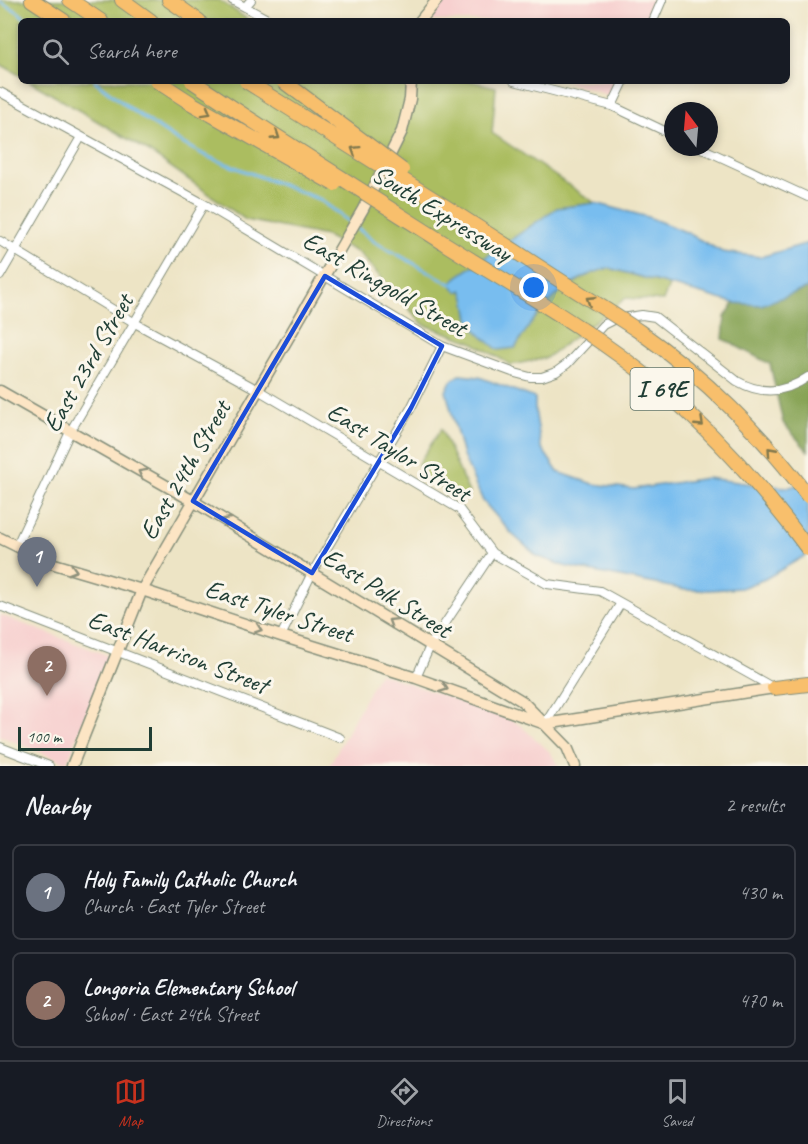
<!DOCTYPE html>
<meta charset="utf-8">
<style>
:root{--surface:#171b24;--page:#242831;--text:#f1f3f6;--muted:#9ea1a6;--line:#363941;--accent:#c8321e}
body{margin:0;font-family:Caveat,sans-serif;background:var(--page);color:var(--text)}
.compass{position:absolute;left:664px;top:102px;width:54px;height:54px;border-radius:50%;background:var(--surface);box-shadow:0 3px 9px #0003;rotate:344deg}
.scale{position:absolute;left:18px;bottom:15px;width:134px;box-sizing:border-box;padding-left:6px;border:3px solid #1f3d34;border-top:0;font-size:16px;line-height:21px;white-space:nowrap;color:#1f3d34;-webkit-text-stroke:4px #fbf7ec;paint-order:stroke}
.you{position:absolute;left:534px;top:288px;width:21px;height:21px;margin:-15px;border:4px solid #fff;border-radius:50%;background:#1a73e8;box-shadow:0 0 0 9px #1a73e833}
.badge{display:grid;place-items:center;width:39px;height:39px;border-radius:50%;background:var(--accent);color:#fff;font-size:20px;font-weight:700}
.pin{position:absolute;translate:-50% -50px;filter:drop-shadow(0 2px 3px #0008)}
.pin::after{content:'';position:absolute;top:32px;width:21px;height:18px;background:inherit;clip-path:polygon(0 0,100% 0,50% 100%)}
.list{margin:0;padding:0;list-style:none}
h2{display:flex;justify-content:space-between;align-items:center;height:78px;margin:0;padding:0 24px;font-size:26px}
h2 small{font-size:20px;font-weight:400;color:var(--muted)}
.list li{display:grid;grid-template-columns:39px 1fr auto;gap:18px;align-items:center;box-sizing:border-box;height:96px;margin:0 12px 12px;padding:0 12px;border:2px solid var(--line);border-radius:9px}
.list b{display:block;font-size:22px;white-space:nowrap}
.list p{margin:0;font-size:20px;white-space:nowrap;color:var(--muted)}
.list em{font-size:20px;font-style:normal;color:var(--muted)}
.icon{flex:none;width:33px;height:33px;fill:none;stroke:currentColor;stroke-width:2;stroke-linecap:round;stroke-linejoin:round}
.map{position:relative;flex:none;width:808px;height:766px;overflow:hidden}
.search{position:absolute;background:var(--surface);box-shadow:0 3px 9px #0003;left:18px;right:18px;top:18px;height:66px;display:flex;align-items:center;gap:15px;box-sizing:border-box;padding:0 21px;border-radius:9px;color:var(--muted);font-size:22px}
.sheet{height:294px;background:var(--surface)}
nav{display:flex;justify-content:space-around;align-items:center;box-sizing:border-box;height:84px;border-top:2px solid var(--line);background:var(--surface);font-size:16px;color:var(--muted)}
nav a{display:grid;justify-items:center;gap:3px}
nav .on{color:var(--accent)}
.map>svg:first-child{display:block}
.built{fill:#f7d0cf}
.green{fill:#abbd60;stroke:#657d4a;stroke-width:1.5}
.forest{fill:#88a456;stroke:#547045;stroke-width:1.5}
.water{fill:#78bdef;stroke:#4c7d92;stroke-width:1.5}
.lines{fill:none;stroke-linecap:round;stroke-linejoin:round}
.stream{stroke:#78bdef;stroke-width:3}
.street-casing{stroke:#86907c;stroke-width:10}
.secondary-casing{stroke:#86907c;stroke-width:13}
.highway-casing{stroke:#86907c;stroke-width:16}
.street{stroke:#fff;stroke-width:8}
.secondary{stroke:#fce5c4;stroke-width:10}
.highway{stroke:#f8bf6c;stroke-width:14}
.highway-bridge-casing{stroke:#86907c;stroke-width:16;stroke-linecap:butt}
.highway-bridge{stroke:#f8bf6c;stroke-width:14}
.oneway{stroke:#81784d}
.oneway2{stroke:#8e917c}
.marked{fill:none;stroke:#1d4ed8;stroke-width:4.5;stroke-linejoin:round}
.labels{text-anchor:middle;dominant-baseline:central;stroke-width:6;stroke-linejoin:round;paint-order:stroke}
.shield{fill:#fbf7ec;stroke:#61756b;stroke-width:1.5}
.shield-label{font-size:24px;font-weight:bold;fill:#1f3d34}
.street-label{font-size:26px;fill:#1f3d34;stroke:#fbf7ec}
</style>
<div class="map">
<svg width="808" height="766" viewBox="0 0 808 766">
<rect width="100%" height="100%" fill="#fbf7ec"/>
<filter id="ink" filterUnits="userSpaceOnUse"><feTurbulence type="fractalNoise" baseFrequency=".0167" numOctaves="2"/><feDisplacementMap in="SourceGraphic" scale="12" xChannelSelector="R" yChannelSelector="G"/><feConvolveMatrix kernelMatrix="1 2 1 2 8 2 1 2 1" color-interpolation-filters="sRGB"/></filter>
<filter id="wash" filterUnits="userSpaceOnUse"><feTurbulence type="fractalNoise" baseFrequency=".008" numOctaves="4" result="noise"/><feDisplacementMap in="SourceGraphic" scale="24" xChannelSelector="R" yChannelSelector="G"/><feGaussianBlur stdDeviation="1.35" result="paint"/><feColorMatrix in="noise" values="0 0 0 0 0 0 0 0 0 0 0 0 0 0 0 0 0 1.4 0 .05"/><feComposite in="paint" operator="in"/></filter>
<g filter="url(#wash)">
<rect width="100%" height="100%" fill="#ede4c5"/>
<path class="built" d="M443,0H656L646,21H430Z
M564,81H617L612,92L607,95Z
M0,615L109,656L67,763L0,736Z
M379,673L510,719L521,726L549,751L559,766H329Z"/>
<path class="green" d="M0,0H219L250,21H21V76L0,64Z
M29,81H470L496,87L492,133L595,203L557,208L457,277L451,284C469,292 467,300 469,318L515,348L528,326L556,294L591,273L609,268L669,285L663,301L626,298L546,358L511,365L472,342L423,324L359,253L326,236L246,220L148,151Z
M441,429L469,493L464,499L423,477L418,464Z"/>
<path class="forest" d="M808,288V451L783,423L770,364L723,339L725,317L734,303L761,304Z"/>
<path class="water" d="M595,203L648,217L686,232L722,252L761,257L808,243V288L761,305L734,303L609,268C565,279 538,309 515,348L498,350C488,341 474,332 469,318C466,308 467,299 462,290L457,292L451,284L457,277L557,208Z
M460,375L479,377L535,398V409L541,447L558,472L593,484L634,489L707,478L768,486L790,487L808,482V554L765,579L741,588L709,590H685L656,584L564,566L537,556L512,534L483,501L463,456L446,391L451,381Z"/>
<g class="lines">
<path class="stream" d="M0,2L17,11L28,21
M95,81L132,110L178,141L208,157L319,199L351,223
M356,227L375,242L451,284"/>
</g>
</g>
<g filter="url(#ink)">
<g class="lines">
<g class="street-casing">
<path id="street" d="M232,0L271,21
M245,7L251,0
M653,21L662,0
M514,81L612,106L673,135
M0,92L204,204L442,346L515,373L530,377H542L556,372L567,364L603,325L615,319L642,315L655,317L737,381C761,395 785,393 808,377
M612,106L624,81
M699,147L808,197
M0,241L135,323L258,390L459,509L492,553L547,584L600,591L774,688
M0,276L81,137
M16,547L70,432L204,204
M0,606L340,738
M281,636L312,573L411,408L442,346
M416,678L430,646L492,553
M545,724L621,603
M0,747L49,766"/>
</g>
<g class="secondary-casing">
<path id="secondary" d="M420,21L437,0
M0,391L193,501L522,701L567,747L575,766
M0,538L51,563L142,590L281,636L416,678L545,724L774,688
M72,766L142,590L363,209L402,131L410,99L411,81"/>
</g>
<g class="highway-casing">
<path id="highway" d="M32,0L64,21
M70,0L101,21
M122,0L151,21
M169,0L199,21
M774,688L808,684"/>
</g>
<use href="#street" class="street"/>
<use href="#secondary" class="secondary"/>
<use href="#highway" class="highway"/>
<g class="highway-bridge-casing">
<path id="highway-bridge" d="M157,81L191,103L334,184
M192,81C276,137 362,191 447,245C517,289 591,330 655,383C713,432 763,487 808,549
M246,81C336,138 428,195 518,253C558,280 600,305 640,332C703,376 762,434 808,496
M283,81L402,170"/>
</g>
<use href="#highway-bridge" class="highway-bridge"/>
</g>
<defs><path id="oneway-chevron" d="M-2-3.5L2.5 0L-2 3.5" fill="none" stroke-width="1.6" stroke-linecap="round" stroke-linejoin="round" transform="scale(1.5)"/></defs>
<g class="oneway">
<use href="#oneway-chevron" transform="translate(207 112) rotate(29)"/>
<use href="#oneway-chevron" transform="translate(276 136) rotate(33)"/>
<use href="#oneway-chevron" transform="translate(355 150) rotate(-148)"/>
<use href="#oneway-chevron" transform="translate(590 300) rotate(-147)"/>
<use href="#oneway-chevron" transform="translate(700 423) rotate(43)"/>
<use href="#oneway-chevron" transform="translate(771 451) rotate(-132)"/>
</g>
<g class="oneway2">
<use href="#oneway-chevron" transform="translate(142 473) rotate(-151)"/>
<use href="#oneway-chevron" transform="translate(226 521) rotate(-149)"/>
<use href="#oneway-chevron" transform="translate(73 570) rotate(16)"/>
<use href="#oneway-chevron" transform="translate(392 622) rotate(-148)"/>
<use href="#oneway-chevron" transform="translate(258 629) rotate(19)"/>
<use href="#oneway-chevron" transform="translate(444 688) rotate(20)"/>
</g>
</g>
<path class="marked" d="M325,276L442,346L411,408L312,573L193,501Z"/>
<g class="labels">
<rect class="shield" x="630.5" y="368" width="63" height="42" rx="4.5"/>
<g class="shield-label">
<text x="662" y="389">I 69E</text>
</g>
<g class="street-label">
<text transform="translate(442 213) rotate(32)">South Expressway</text>
<text transform="translate(385 284) rotate(30)">East Ringgold Street</text>
<text transform="translate(88 363) rotate(-60)">East 23rd Street</text>
<text transform="translate(399 452) rotate(32)">East Taylor Street</text>
<text transform="translate(185 470) rotate(-60)">East 24th Street</text>
<text transform="translate(387 593) rotate(32)">East Polk Street</text>
<text transform="translate(279 611) rotate(18)">East Tyler Street</text>
<text transform="translate(178 652) rotate(21)">East Harrison Street</text>
</g>
</g>
</svg>
<svg class="compass" viewBox="-18 -18 36 36"><path d="M0-13l5 13h-10z" fill="#e53935"/><path d="M0 13l5-13h-10z" fill="#9ea1a6"/></svg>
<div class="scale">100 m</div>
<div class="you"></div>
<div class="pin badge" style="left:37px;top:587px;background:#6b7280">1</div>
<div class="pin badge" style="left:47px;top:696px;background:#8d6e63">2</div>
<div class="search"><svg class="icon" aria-label="search" viewBox="0 0 24 24"><circle cx="10" cy="10" r="6"/><path d="M15 15l6 6"/></svg>Search here</div>
</div>
<section class="sheet">
<h2>Nearby<small>2 results</small></h2>
<ul class="list">
<li><span class="badge" style="background:#6b7280">1</span><div><b>Holy Family Catholic Church</b><p>Church · East Tyler Street</p></div><em>430 m</em></li>
<li><span class="badge" style="background:#8d6e63">2</span><div><b>Longoria Elementary School</b><p>School · East 24th Street</p></div><em>470 m</em></li>
</ul>
</section>
<nav>
<a class="on"><svg class="icon" aria-label="map" viewBox="0 0 24 24"><path d="M3 6l6-2 6 2 6-2v14l-6 2-6-2-6 2zM9 4v14M15 6v14"/></svg>Map</a>
<a><svg class="icon" aria-label="directions" viewBox="0 0 24 24"><path d="M12 3l9 9-9 9-9-9zM9 14v-3h6M13 9l2 2-2 2"/></svg>Directions</a>
<a><svg class="icon" aria-label="saved" viewBox="0 0 24 24"><path d="M7 4h10v16l-5-4-5 4z"/></svg>Saved</a>
</nav>
